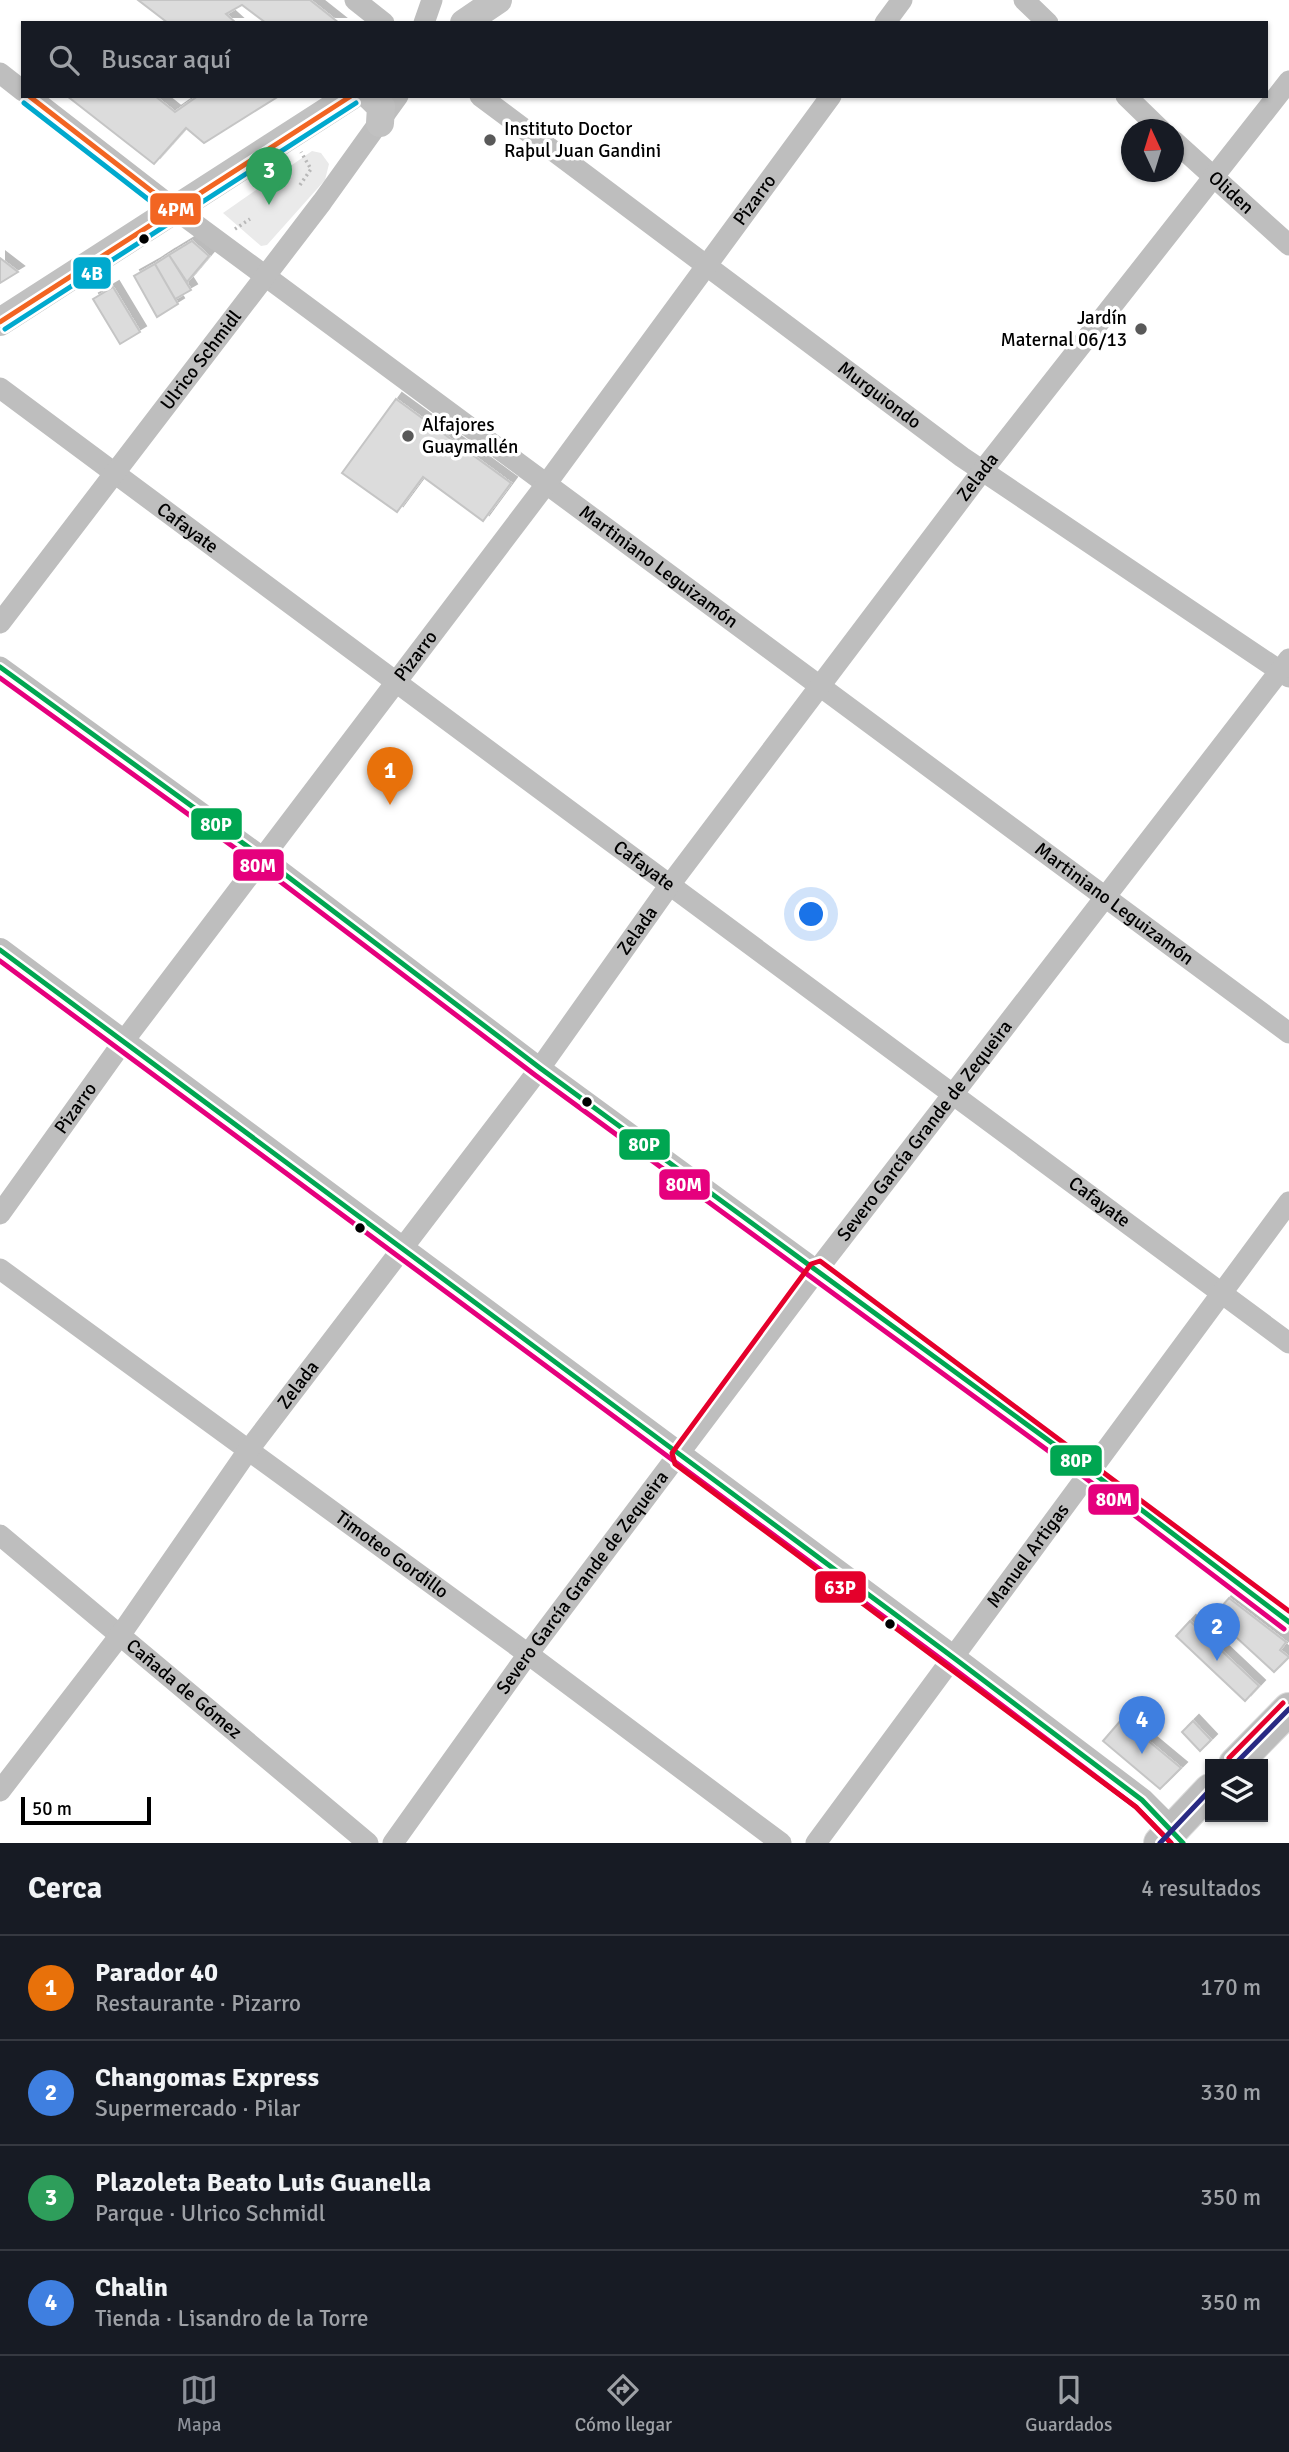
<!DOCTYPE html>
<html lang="es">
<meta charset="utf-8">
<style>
:root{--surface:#171b24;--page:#242831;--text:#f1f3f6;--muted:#9ea1a6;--line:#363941;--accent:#8c9099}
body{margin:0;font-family:Signika,sans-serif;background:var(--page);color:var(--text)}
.controls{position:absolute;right:21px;bottom:21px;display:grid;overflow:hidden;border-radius:0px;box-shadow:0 2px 5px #0004}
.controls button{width:63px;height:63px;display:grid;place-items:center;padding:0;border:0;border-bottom:2px solid var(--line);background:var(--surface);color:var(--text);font:35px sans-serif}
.compass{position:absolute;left:1121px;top:119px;width:63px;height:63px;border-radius:50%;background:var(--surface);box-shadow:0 2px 5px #0004;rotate:356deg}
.scale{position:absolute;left:21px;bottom:18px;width:130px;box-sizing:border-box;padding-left:7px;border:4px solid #000;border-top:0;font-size:19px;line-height:24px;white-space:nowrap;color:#000;-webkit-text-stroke:5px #fff;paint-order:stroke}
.you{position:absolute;left:812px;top:915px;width:24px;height:24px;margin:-18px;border:5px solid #fff;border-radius:50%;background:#1a73e8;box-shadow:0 0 0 10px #1a73e833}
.badge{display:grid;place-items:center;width:46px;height:46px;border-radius:50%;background:var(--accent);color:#fff;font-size:23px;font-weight:700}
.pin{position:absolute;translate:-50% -58px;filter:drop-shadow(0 2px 4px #0008)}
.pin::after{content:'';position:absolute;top:37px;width:24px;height:21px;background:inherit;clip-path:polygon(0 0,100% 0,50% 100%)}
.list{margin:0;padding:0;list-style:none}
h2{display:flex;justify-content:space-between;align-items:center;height:91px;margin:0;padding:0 28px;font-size:30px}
h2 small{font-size:23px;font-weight:400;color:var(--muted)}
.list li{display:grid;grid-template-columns:46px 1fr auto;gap:21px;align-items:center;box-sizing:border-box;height:105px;padding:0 28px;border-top:2px solid var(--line)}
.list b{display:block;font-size:26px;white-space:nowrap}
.list p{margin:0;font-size:23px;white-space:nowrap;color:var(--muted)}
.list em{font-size:23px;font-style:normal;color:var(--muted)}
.icon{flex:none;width:38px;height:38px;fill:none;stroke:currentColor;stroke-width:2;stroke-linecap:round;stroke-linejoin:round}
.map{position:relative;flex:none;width:1289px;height:1843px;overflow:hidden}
.search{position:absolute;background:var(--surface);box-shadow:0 2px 5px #0004;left:21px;right:21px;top:21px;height:77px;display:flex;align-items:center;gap:18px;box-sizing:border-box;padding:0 24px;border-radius:0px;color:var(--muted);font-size:26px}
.sheet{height:511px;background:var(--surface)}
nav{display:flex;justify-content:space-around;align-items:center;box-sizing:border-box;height:98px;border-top:2px solid var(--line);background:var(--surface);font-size:19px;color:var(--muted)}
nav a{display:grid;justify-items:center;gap:4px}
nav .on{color:var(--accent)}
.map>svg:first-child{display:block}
.green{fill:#eaeaea}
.building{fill:#dcdcdc;stroke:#c5c5c5;stroke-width:2;filter:url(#shadow)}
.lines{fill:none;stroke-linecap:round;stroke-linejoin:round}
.primary-casing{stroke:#dbdbdb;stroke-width:34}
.path{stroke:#b8b8b8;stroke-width:3.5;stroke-dasharray:2 3.5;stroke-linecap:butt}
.minor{stroke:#bebebe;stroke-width:21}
.tertiary{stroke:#bebebe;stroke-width:24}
.secondary{stroke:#c1c1c1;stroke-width:28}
.primary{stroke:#bdbdbd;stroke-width:32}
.bus-1-casing{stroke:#fff;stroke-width:10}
.bus-2-casing{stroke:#fff;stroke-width:10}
.bus-3-casing{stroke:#fff;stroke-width:10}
.bus-4-casing{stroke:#fff;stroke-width:10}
.bus-5-casing{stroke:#fff;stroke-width:10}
.bus-6-casing{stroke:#fff;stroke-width:10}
.bus-1{stroke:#00a651;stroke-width:5}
.bus-2{stroke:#e5007d;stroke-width:5}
.bus-3{stroke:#e4002b;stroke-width:5}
.bus-4{stroke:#f26522;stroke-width:5}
.bus-5{stroke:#00a9ce;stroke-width:5}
.bus-6{stroke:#292a83;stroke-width:5}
.poi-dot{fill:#595959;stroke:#fff;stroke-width:2.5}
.bus-dot{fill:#000;stroke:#fff;stroke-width:2.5}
.labels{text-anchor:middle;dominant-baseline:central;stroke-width:7;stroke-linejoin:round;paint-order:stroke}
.poi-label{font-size:19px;fill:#000;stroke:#fff;text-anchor:start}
.street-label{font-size:19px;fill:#000;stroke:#fff}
.line-badge{stroke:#fff;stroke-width:2.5}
.badge-label{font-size:19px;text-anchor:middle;font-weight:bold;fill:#fff}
</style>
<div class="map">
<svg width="1289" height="1843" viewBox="0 0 1289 1843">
<defs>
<filter id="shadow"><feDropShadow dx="6" dy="-6" stdDeviation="0" flood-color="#0004"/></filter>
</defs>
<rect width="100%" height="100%" fill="#fff"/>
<path class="green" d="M312,151L321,153L329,164L325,180L267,245L261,246L223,213Z"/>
<path class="building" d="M138,0H310L339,23H266L242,5L226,14L236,23H168Z
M67,96H155L175,112L198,96H279L204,143L186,128L154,164Z
M192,241L209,256L187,282L169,255Z
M169,255L191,290L175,299L155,264Z
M0,258L18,272L0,283Z
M155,264L178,304L157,317L134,276Z
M113,287L140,332L120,344L93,299Z
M396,399L511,483L483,521L423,477L397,512L342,473Z
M1229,1598L1286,1642L1280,1650L1289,1657L1274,1672L1213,1616Z
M1190,1621L1259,1686L1245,1701L1176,1636Z
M1122,1719L1181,1768L1160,1789L1103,1741Z
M1193,1721L1211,1740L1200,1751L1182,1732Z"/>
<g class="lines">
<g class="primary-casing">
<path id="primary" d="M1235,1764L1289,1709
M1160,1843L1210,1790"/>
</g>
<path class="path" d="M300,185L311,169L301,152
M235,229L250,219"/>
<g class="minor">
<path d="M355,0L384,23"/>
<path d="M1024,0L1048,23"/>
<path d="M424,23L432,0"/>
<path d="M885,23L902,0"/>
<path d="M0,73L23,91"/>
<path id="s1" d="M29,96L176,210L1289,1033"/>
<path id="s2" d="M480,96L962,457L1289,677"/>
<path d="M1126,96L1161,130"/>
<path id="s3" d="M1174,141L1289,245"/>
<path id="s4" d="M0,388C428,709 860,1023 1289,1343"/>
<path id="s5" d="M0,623L322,202L398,96"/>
<path d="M0,667L262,857L540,1068L1089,1470L1289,1622"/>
<path id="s6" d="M0,1214L123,1042L547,483L831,96"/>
<path id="s7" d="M0,1269L528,1654L781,1843"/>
<path id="s8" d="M0,1535L368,1843"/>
<path id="s9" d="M0,1791L121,1634L247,1452L540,1068L669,886L983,470L1289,81"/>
<path id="s10" d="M393,1843L528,1654L818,1269L1289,659"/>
<path id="s11" d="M816,1843L1289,1202"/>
</g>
<path class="tertiary" d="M0,950L954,1658L1142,1800L1172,1830"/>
<path class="secondary" d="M464,23L498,0
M370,96L381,107L380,123
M0,322L351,96"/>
<use href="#primary" class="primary"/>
<g class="bus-1-casing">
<path id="bus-1" d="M0,667L262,857L540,1068L1089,1470L1289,1622
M0,950L954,1658L1142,1800L1183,1843"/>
</g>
<g class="bus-2-casing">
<path id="bus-2" d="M0,678L257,864L535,1075L1084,1477L1284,1629
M0,961L949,1665L1136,1807L1171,1843"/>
</g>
<g class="bus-3-casing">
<path id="bus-3" d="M1229,1758L1283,1703
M1171,1843L1136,1807L675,1464L672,1453L811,1264L820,1261L1289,1611"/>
</g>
<g class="bus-4-casing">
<path id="bus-4" d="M29,96L176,210
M0,322L351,96"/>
</g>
<g class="bus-5-casing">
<path id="bus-5" d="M24,103L171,217
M5,329L356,103"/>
</g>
<g class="bus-6-casing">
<path id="bus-6" d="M1235,1764L1289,1709
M1160,1843L1210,1790"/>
</g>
<use href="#bus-1" class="bus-1"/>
<use href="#bus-2" class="bus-2"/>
<use href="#bus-3" class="bus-3"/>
<use href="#bus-4" class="bus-4"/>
<use href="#bus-5" class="bus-5"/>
<use href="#bus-6" class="bus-6"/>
</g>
<g class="poi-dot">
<circle cx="490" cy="140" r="7"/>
<circle cx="1141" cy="329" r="7"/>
<circle cx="408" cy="436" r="7"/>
</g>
<g class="bus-dot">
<circle cx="144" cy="239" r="6"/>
<circle cx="587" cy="1102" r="6"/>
<circle cx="360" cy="1228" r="6"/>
<circle cx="890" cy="1624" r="6"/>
</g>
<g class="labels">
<g class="poi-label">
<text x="504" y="129">Instituto Doctor<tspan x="504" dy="22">Raþul Juan Gandini</tspan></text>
<text x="1127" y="318" text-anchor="end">Jardín<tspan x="1127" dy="22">Maternal 06/13</tspan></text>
<text x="422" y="425">Alfajores<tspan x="422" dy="22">Guaymallén</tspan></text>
</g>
<g class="street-label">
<text stroke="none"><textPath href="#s3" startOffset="77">Oliden</textPath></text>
<text stroke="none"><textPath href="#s6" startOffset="1264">Pizarro</textPath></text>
<text stroke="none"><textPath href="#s5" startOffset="331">Ulrico Schmidl</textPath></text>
<text stroke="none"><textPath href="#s2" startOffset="499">Murguiondo</textPath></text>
<text stroke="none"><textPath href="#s9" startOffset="1638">Zelada</textPath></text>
<text stroke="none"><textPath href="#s4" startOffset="234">Cafayate</textPath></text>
<text stroke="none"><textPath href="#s1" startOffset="786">Martiniano Leguizamón</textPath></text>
<text stroke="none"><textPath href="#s6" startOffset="696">Pizarro</textPath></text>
<text stroke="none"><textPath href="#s4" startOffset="802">Cafayate</textPath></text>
<text stroke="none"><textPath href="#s1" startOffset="1353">Martiniano Leguizamón</textPath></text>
<text stroke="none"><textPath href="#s9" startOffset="1071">Zelada</textPath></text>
<text stroke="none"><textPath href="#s6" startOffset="130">Pizarro</textPath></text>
<text stroke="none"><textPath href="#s10" startOffset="889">Severo García Grande de Zequeira</textPath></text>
<text stroke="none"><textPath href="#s4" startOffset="1368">Cafayate</textPath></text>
<text stroke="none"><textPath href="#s9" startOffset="504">Zelada</textPath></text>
<text stroke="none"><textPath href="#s7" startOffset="485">Timoteo Gordillo</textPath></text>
<text stroke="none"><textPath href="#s11" startOffset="357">Manuel Artigas</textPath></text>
<text stroke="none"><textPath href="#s10" startOffset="322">Severo García Grande de Zequeira</textPath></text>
<text stroke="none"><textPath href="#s8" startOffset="240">Cañada de Gómez</textPath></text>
</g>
</g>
<g class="line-badge">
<rect x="149" y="192" width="53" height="34" rx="7" fill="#f26522"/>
<rect x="72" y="256" width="40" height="34" rx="7" fill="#00a9ce"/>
<rect x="190" y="807" width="53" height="34" rx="7" fill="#00a651"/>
<rect x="232" y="848" width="53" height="34" rx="7" fill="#e5007d"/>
<rect x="618" y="1128" width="53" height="33" rx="7" fill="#00a651"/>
<rect x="658" y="1168" width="53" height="33" rx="7" fill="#e5007d"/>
<rect x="1049" y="1444" width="54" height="33" rx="7" fill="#00a651"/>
<rect x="1087" y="1483" width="53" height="33" rx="7" fill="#e5007d"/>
<rect x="814" y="1570" width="53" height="34" rx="7" fill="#e4002b"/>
</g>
<g class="badge-label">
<text x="176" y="216">4PM</text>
<text x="92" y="280">4B</text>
<text x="216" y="831">80P</text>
<text x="258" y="872">80M</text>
<text x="644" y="1151">80P</text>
<text x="684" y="1191">80M</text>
<text x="1076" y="1467">80P</text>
<text x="1114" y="1506">80M</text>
<text x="840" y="1594">63P</text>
</g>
</svg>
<div class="controls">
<button><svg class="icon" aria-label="layers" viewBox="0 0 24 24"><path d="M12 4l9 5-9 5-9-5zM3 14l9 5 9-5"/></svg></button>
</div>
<svg class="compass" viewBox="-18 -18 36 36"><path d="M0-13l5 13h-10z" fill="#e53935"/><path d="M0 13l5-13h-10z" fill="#9ea1a6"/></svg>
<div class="scale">50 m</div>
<div class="you"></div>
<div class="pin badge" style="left:390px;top:805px;background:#e8710a">1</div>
<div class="pin badge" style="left:1217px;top:1661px;background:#3f7fe0">2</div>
<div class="pin badge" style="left:269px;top:205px;background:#2e9e5b">3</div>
<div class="pin badge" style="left:1142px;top:1754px;background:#3f7fe0">4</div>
<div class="search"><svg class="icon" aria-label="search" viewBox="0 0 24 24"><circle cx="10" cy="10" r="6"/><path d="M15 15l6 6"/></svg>Buscar aquí</div>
</div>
<section class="sheet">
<h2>Cerca<small>4 resultados</small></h2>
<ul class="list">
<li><span class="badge" style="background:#e8710a">1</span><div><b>Parador 40</b><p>Restaurante · Pizarro</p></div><em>170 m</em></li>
<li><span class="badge" style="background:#3f7fe0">2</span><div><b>Changomas Express</b><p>Supermercado · Pilar</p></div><em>330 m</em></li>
<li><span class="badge" style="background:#2e9e5b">3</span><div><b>Plazoleta Beato Luis Guanella</b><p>Parque · Ulrico Schmidl</p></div><em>350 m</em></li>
<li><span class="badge" style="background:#3f7fe0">4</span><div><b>Chalin</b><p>Tienda · Lisandro de la Torre</p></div><em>350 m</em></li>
</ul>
</section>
<nav>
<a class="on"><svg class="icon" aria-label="map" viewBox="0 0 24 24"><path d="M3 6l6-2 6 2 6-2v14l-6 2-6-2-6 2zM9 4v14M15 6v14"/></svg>Mapa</a>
<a><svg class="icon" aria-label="directions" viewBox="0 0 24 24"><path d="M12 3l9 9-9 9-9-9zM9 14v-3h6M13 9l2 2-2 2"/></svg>Cómo llegar</a>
<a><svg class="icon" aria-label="saved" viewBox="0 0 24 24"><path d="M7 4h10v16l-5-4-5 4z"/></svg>Guardados</a>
</nav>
